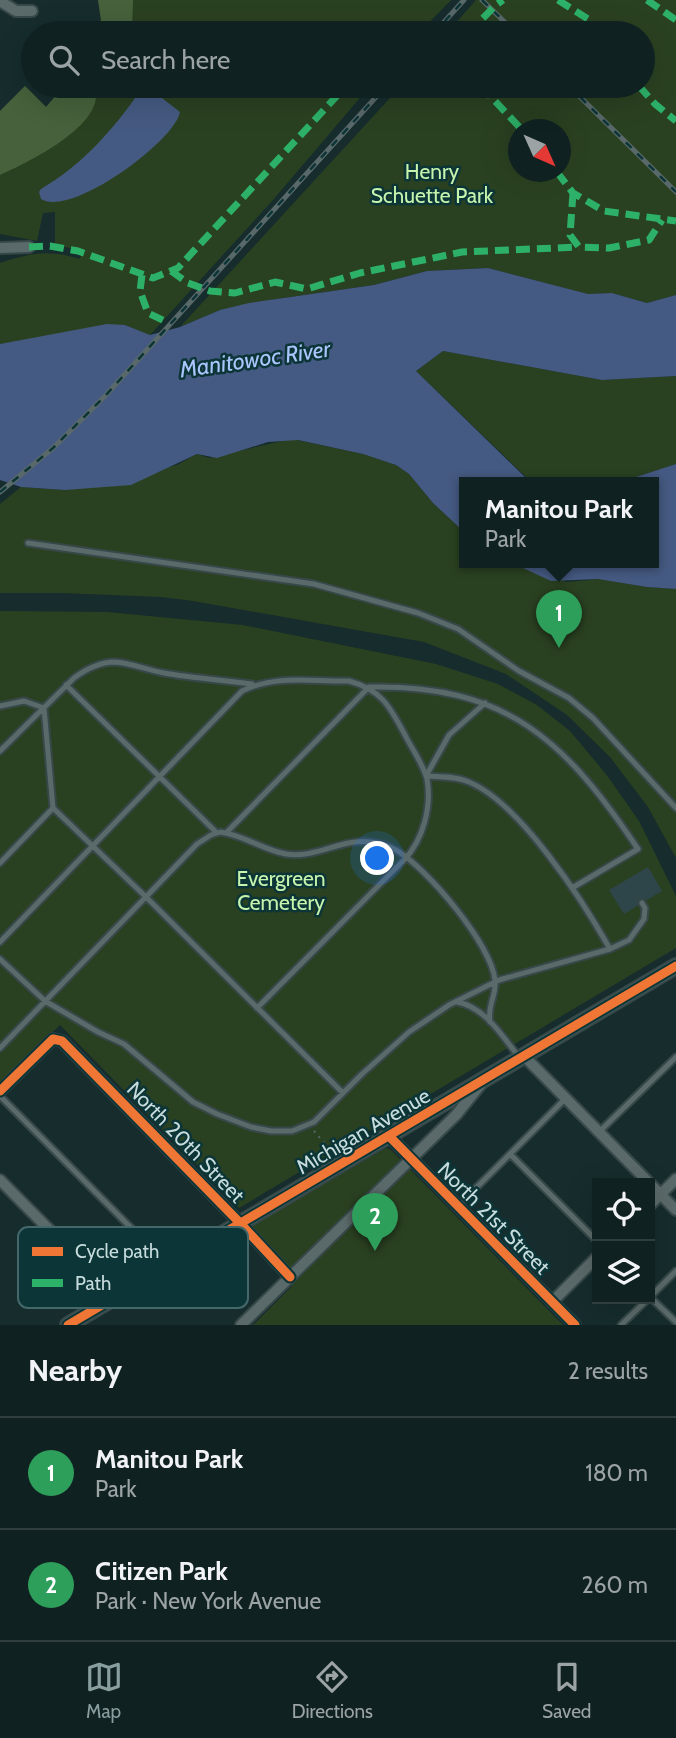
<!DOCTYPE html>
<meta charset="utf-8">
<style>
:root{--surface:#102122;--page:#1e2e2f;--text:#f1f3f6;--muted:#9ca3a5;--line:#303e40;--accent:#899e9f}
body{margin:0;font-family:Cabin,sans-serif;background:var(--page);color:var(--text)}
.controls{position:absolute;right:21px;bottom:21px;display:grid;overflow:hidden;border-radius:0px;box-shadow:0 7px 28px #0002}
.controls button{width:63px;height:63px;display:grid;place-items:center;padding:0;border:0;border-bottom:2px solid var(--line);background:var(--surface);color:var(--text);font:35px sans-serif}
.compass{position:absolute;left:508px;top:119px;width:63px;height:63px;border-radius:50%;background:var(--surface);box-shadow:0 7px 28px #0002;rotate:135deg}
.you{position:absolute;left:378px;top:859px;width:24px;height:24px;margin:-18px;border:5px solid #fff;border-radius:50%;background:#1a73e8;box-shadow:0 0 0 10px #1a73e833}
.badge{display:grid;place-items:center;width:46px;height:46px;border-radius:50%;background:var(--accent);color:#fff;font-size:23px;font-weight:700}
.pin{position:absolute;translate:-50% -58px;filter:drop-shadow(0 2px 4px #0008)}
.pin::after{content:'';position:absolute;top:37px;width:24px;height:21px;background:inherit;clip-path:polygon(0 0,100% 0,50% 100%)}
.popup{position:absolute;left:459px;top:477px;width:200px;height:91px;box-sizing:border-box;display:grid;place-content:center;border-radius:0px;background:var(--surface);filter:drop-shadow(0 2px 5px #0005);font-size:23px;white-space:nowrap;color:var(--muted)}
.popup b{font-size:26px;color:var(--text)}
.popup::after{content:'';position:absolute;left:50%;top:100%;margin-left:-14px;border:14px solid transparent;border-top-color:var(--surface)}
.list{margin:0;padding:0;list-style:none}
h2{display:flex;justify-content:space-between;align-items:center;height:91px;margin:0;padding:0 28px;font-size:30px}
h2 small{font-size:23px;font-weight:400;color:var(--muted)}
.list li{display:grid;grid-template-columns:46px 1fr auto;gap:21px;align-items:center;box-sizing:border-box;height:112px;padding:0 28px;border-top:2px solid var(--line)}
.list b{display:block;font-size:26px;white-space:nowrap}
.list p{margin:0;font-size:23px;white-space:nowrap;color:var(--muted)}
.list em{font-size:23px;font-style:normal;color:var(--muted)}
.icon{flex:none;width:38px;height:38px;fill:none;stroke:currentColor;stroke-width:2;stroke-linecap:round;stroke-linejoin:round}
.map{position:relative;flex:none;width:676px;height:1325px;overflow:hidden}
.search{position:absolute;background:var(--surface);box-shadow:0 7px 28px #0002;left:21px;right:21px;top:21px;height:77px;display:flex;align-items:center;gap:18px;box-sizing:border-box;padding:0 24px;border-radius:38px;color:var(--muted);font-size:26px}
.sheet{height:315px;background:var(--surface)}
nav{display:flex;justify-content:space-around;align-items:center;box-sizing:border-box;height:98px;border-top:2px solid var(--line);background:var(--surface);font-size:19px;color:var(--muted)}
nav a{display:grid;justify-items:center;gap:4px}
nav .on{color:var(--accent)}
.map>svg:first-child{display:block}
.green{fill:#2a4121;fill-rule:evenodd}
.forest{fill:#46613b}
.water{fill:#455a82}
.building{fill:#2e454a}
.lines{fill:none;stroke-linecap:round;stroke-linejoin:round}
.lane-casing{stroke:#374849;stroke-width:9}
.street-casing{stroke:#374849;stroke-width:14}
.secondary-casing{stroke:#374849;stroke-width:18}
.path{stroke:#566566;stroke-width:2;stroke-dasharray:2 5;stroke-linecap:butt}
.lane{stroke:#5a6969;stroke-width:5}
.street{stroke:#5a6969;stroke-width:10}
.secondary{stroke:#4e6362;stroke-width:14}
.rail-casing{stroke:#596869;stroke-width:5}
.rail{stroke:#0c3537;stroke-width:2.5;stroke-dasharray:8;stroke-linecap:butt}
.quiet{stroke:#2db169;stroke-width:7;stroke-dasharray:14 7;stroke-linecap:butt}
.cycleway-casing{stroke:#0c3537;stroke-width:13}
.cycleway{stroke:#f07635;stroke-width:9}
.labels{text-anchor:middle;dominant-baseline:central;stroke-width:5;stroke-linejoin:round;paint-order:stroke}
.park-label{font-size:21px;fill:#c6f4ad;stroke:#0c3537}
.street-label{font-size:21px;fill:#c7dcdd;stroke:#0c3537}
.water-label{font-size:23px;font-style:italic;fill:#abc6fd;stroke:#0c3537}
.key{fill:#0c3537;stroke:#446769;stroke-width:2}
.key-label{font-size:19px;fill:#c7dcdd}
</style>
<div class="map">
<svg width="676" height="1325" viewBox="0 0 676 1325">
<rect width="100%" height="100%" fill="#162c2d"/>
<path class="green" d="M98,0H451L419,33H96L101,20Z
M476,0H676V295L647,303L612,293L588,294L488,268L465,269L427,271L374,285L283,298L220,310L180,327L401,86H643V33H447ZM518,130H560V172H518Z
M25,86L46,107L64,86H370L273,200L150,335L125,325L0,344V263C29,253 50,249 79,259L85,251L55,245V212L43,213L37,241L0,234V111Z
M443,351L602,380L676,376V464L633,478L604,482H558L527,478L416,371Z
M291,439L363,454L396,465L409,474L433,503L464,532V562H510L567,582L599,579L647,587L676,589V858L648,807L610,757L567,715L506,674L424,642L193,601L162,597L62,593H0V504L21,487L65,490L177,465L197,454L209,458Z
M0,611L107,612L243,625L436,664L498,684L537,705L570,731L606,774L639,821L676,896V948L239,1208L60,1025L0,1084Z
M386,1148L391,1150L563,1325H253L292,1286L241,1232Z"/>
<path class="forest" d="M98,0H133L132,33H96L101,20Z
M25,86L46,107L64,86H94C95,89 96,93 96,97C94,130 27,163 0,175V111Z"/>
<path class="water" d="M149,88L180,112C175,141 71,218 41,199L39,192L41,189C82,165 113,130 140,91Z
M488,268L588,294L612,293L647,303L676,295V376L602,380L443,351L416,371L526,478L558,482H464V532L433,503L409,474L396,465L363,454L298,440L268,442L217,458L197,454L131,485L65,490L21,487L0,480V344L107,324L125,325L150,335L180,327L220,310L249,303L374,285L427,271Z
M676,464V589L647,587L598,579L551,581L510,562H654V482H604L633,478Z"/>
<path class="building" d="M648,867L662,891L624,914L609,890Z"/>
<g class="lines">
<g class="lane-casing">
<path id="lane" d="M28,543L314,584L418,613L458,629L519,671L569,698L593,718L676,808
M66,685L216,832
M485,703L449,735L426,776C440,777 456,776 469,782C520,803 583,901 610,949
M0,706L24,701L44,708L53,808L0,863
M0,751L74,678C86,669 100,662 115,662C131,663 147,670 164,673C192,678 222,680 252,684
M53,808L146,897L343,1093
M226,833L369,687C506,684 565,740 638,849L572,888
M0,942L242,691C276,674 313,682 349,681C382,690 390,707 405,735C412,749 423,764 427,779C432,807 423,840 404,860L257,1008
M0,959L45,1001L98,1032L124,1044L193,1102L217,1114L251,1127L271,1131H292L314,1122L362,1074L409,1032L449,1005L499,980L610,949L629,940L644,919L645,908L642,903
M457,1002C485,1007 502,1036 519,1057
M0,1048L197,844L211,835L220,832C244,835 263,850 286,854C315,859 342,838 371,842C379,843 389,846 396,850C427,868 491,944 495,980C497,995 487,1005 490,1022
M0,1096L168,1265
M599,1132L676,1057
M510,1154L597,1241
M458,1206L566,1098
M650,1297L676,1271
M650,1297L676,1322
M621,1325L648,1299"/>
</g>
<g class="street-casing">
<path id="street" d="M0,1L16,11H32
M0,248L29,247
M525,1057L676,1210
M0,1091L53,1039L62,1041L240,1223L290,1277
M389,1136L575,1325
M0,1180L116,1297
M650,1205L676,1179
M552,1302L597,1257
M241,1325L456,1115L481,1084"/>
</g>
<g class="secondary-casing">
<path id="secondary" d="M68,1325L676,966"/>
</g>
<path class="path" d="M314,1131L333,1153"/>
<use href="#lane" class="lane"/>
<use href="#street" class="street"/>
<use href="#secondary" class="secondary"/>
<g class="rail-casing">
<path id="rail" d="M482,0L516,33
M434,33L464,0
M569,86L676,192
M0,492L53,448L106,395L386,86"/>
</g>
<use href="#rail" class="rail"/>
<path class="quiet" d="M558,0L588,19L597,33
M647,0L676,20
M468,33L496,5L503,0
M481,86L522,130
M639,86L655,104L676,121
M557,172L573,193L604,211L676,221
M573,193L570,235L579,247L609,248L649,240L662,220
M29,247L50,246L78,251L153,278L178,268L346,86
M171,271L188,283L210,291L235,293L275,282L307,289L360,273L462,252L579,247
M142,275L140,291L148,313L167,322"/>
<g class="cycleway-casing">
<path id="cycleway" d="M0,1091L53,1039L62,1041L240,1223L290,1277
M389,1136L575,1325
M68,1325L676,966"/>
</g>
<use href="#cycleway" class="cycleway"/>
</g>
<g class="labels">
<g class="park-label">
<text x="432" y="171">Henry<tspan x="432" dy="24">Schuette Park</tspan></text>
<text x="281" y="878">Evergreen<tspan x="281" dy="24">Cemetery</tspan></text>
</g>
<g class="street-label">
<text transform="translate(363 1131) rotate(-30)">Michigan Avenue</text>
<text transform="translate(186 1142) rotate(46)">North 20th Street</text>
<text transform="translate(494 1218) rotate(45)">North 21st Street</text>
</g>
<g class="water-label">
<text transform="translate(255 359) rotate(-8)">Manitowoc River</text>
</g>
</g>
<rect x="18" y="1227" width="230" height="81" rx="10" class="key"/>
<rect x="32" y="1247" width="31" height="9" fill="#f07635"/>
<rect x="32" y="1279" width="31" height="8" fill="#2db169"/>
<g class="key-label">
<text x="75" y="1258">Cycle path</text>
<text x="75" y="1290">Path</text>
</g>
</svg>
<div class="controls">
<button><svg class="icon" aria-label="locate" viewBox="0 0 24 24"><circle cx="12" cy="12" r="6"/><path d="M12 2v4M12 18v4M2 12h4M18 12h4"/></svg></button>
<button><svg class="icon" aria-label="layers" viewBox="0 0 24 24"><path d="M12 4l9 5-9 5-9-5zM3 14l9 5 9-5"/></svg></button>
</div>
<svg class="compass" viewBox="-18 -18 36 36"><path d="M0-13l5 13h-10z" fill="#e53935"/><path d="M0 13l5-13h-10z" fill="#9ca3a5"/></svg>
<div class="you"></div>
<div class="pin badge" style="left:559px;top:648px;background:#2e9e5b">1</div>
<div class="popup"><b>Manitou Park</b>Park</div>
<div class="pin badge" style="left:375px;top:1251px;background:#2e9e5b">2</div>
<div class="search"><svg class="icon" aria-label="search" viewBox="0 0 24 24"><circle cx="10" cy="10" r="6"/><path d="M15 15l6 6"/></svg>Search here</div>
</div>
<section class="sheet">
<h2>Nearby<small>2 results</small></h2>
<ul class="list">
<li><span class="badge" style="background:#2e9e5b">1</span><div><b>Manitou Park</b><p>Park</p></div><em>180 m</em></li>
<li><span class="badge" style="background:#2e9e5b">2</span><div><b>Citizen Park</b><p>Park · New York Avenue</p></div><em>260 m</em></li>
</ul>
</section>
<nav>
<a class="on"><svg class="icon" aria-label="map" viewBox="0 0 24 24"><path d="M3 6l6-2 6 2 6-2v14l-6 2-6-2-6 2zM9 4v14M15 6v14"/></svg>Map</a>
<a><svg class="icon" aria-label="directions" viewBox="0 0 24 24"><path d="M12 3l9 9-9 9-9-9zM9 14v-3h6M13 9l2 2-2 2"/></svg>Directions</a>
<a><svg class="icon" aria-label="saved" viewBox="0 0 24 24"><path d="M7 4h10v16l-5-4-5 4z"/></svg>Saved</a>
</nav>
